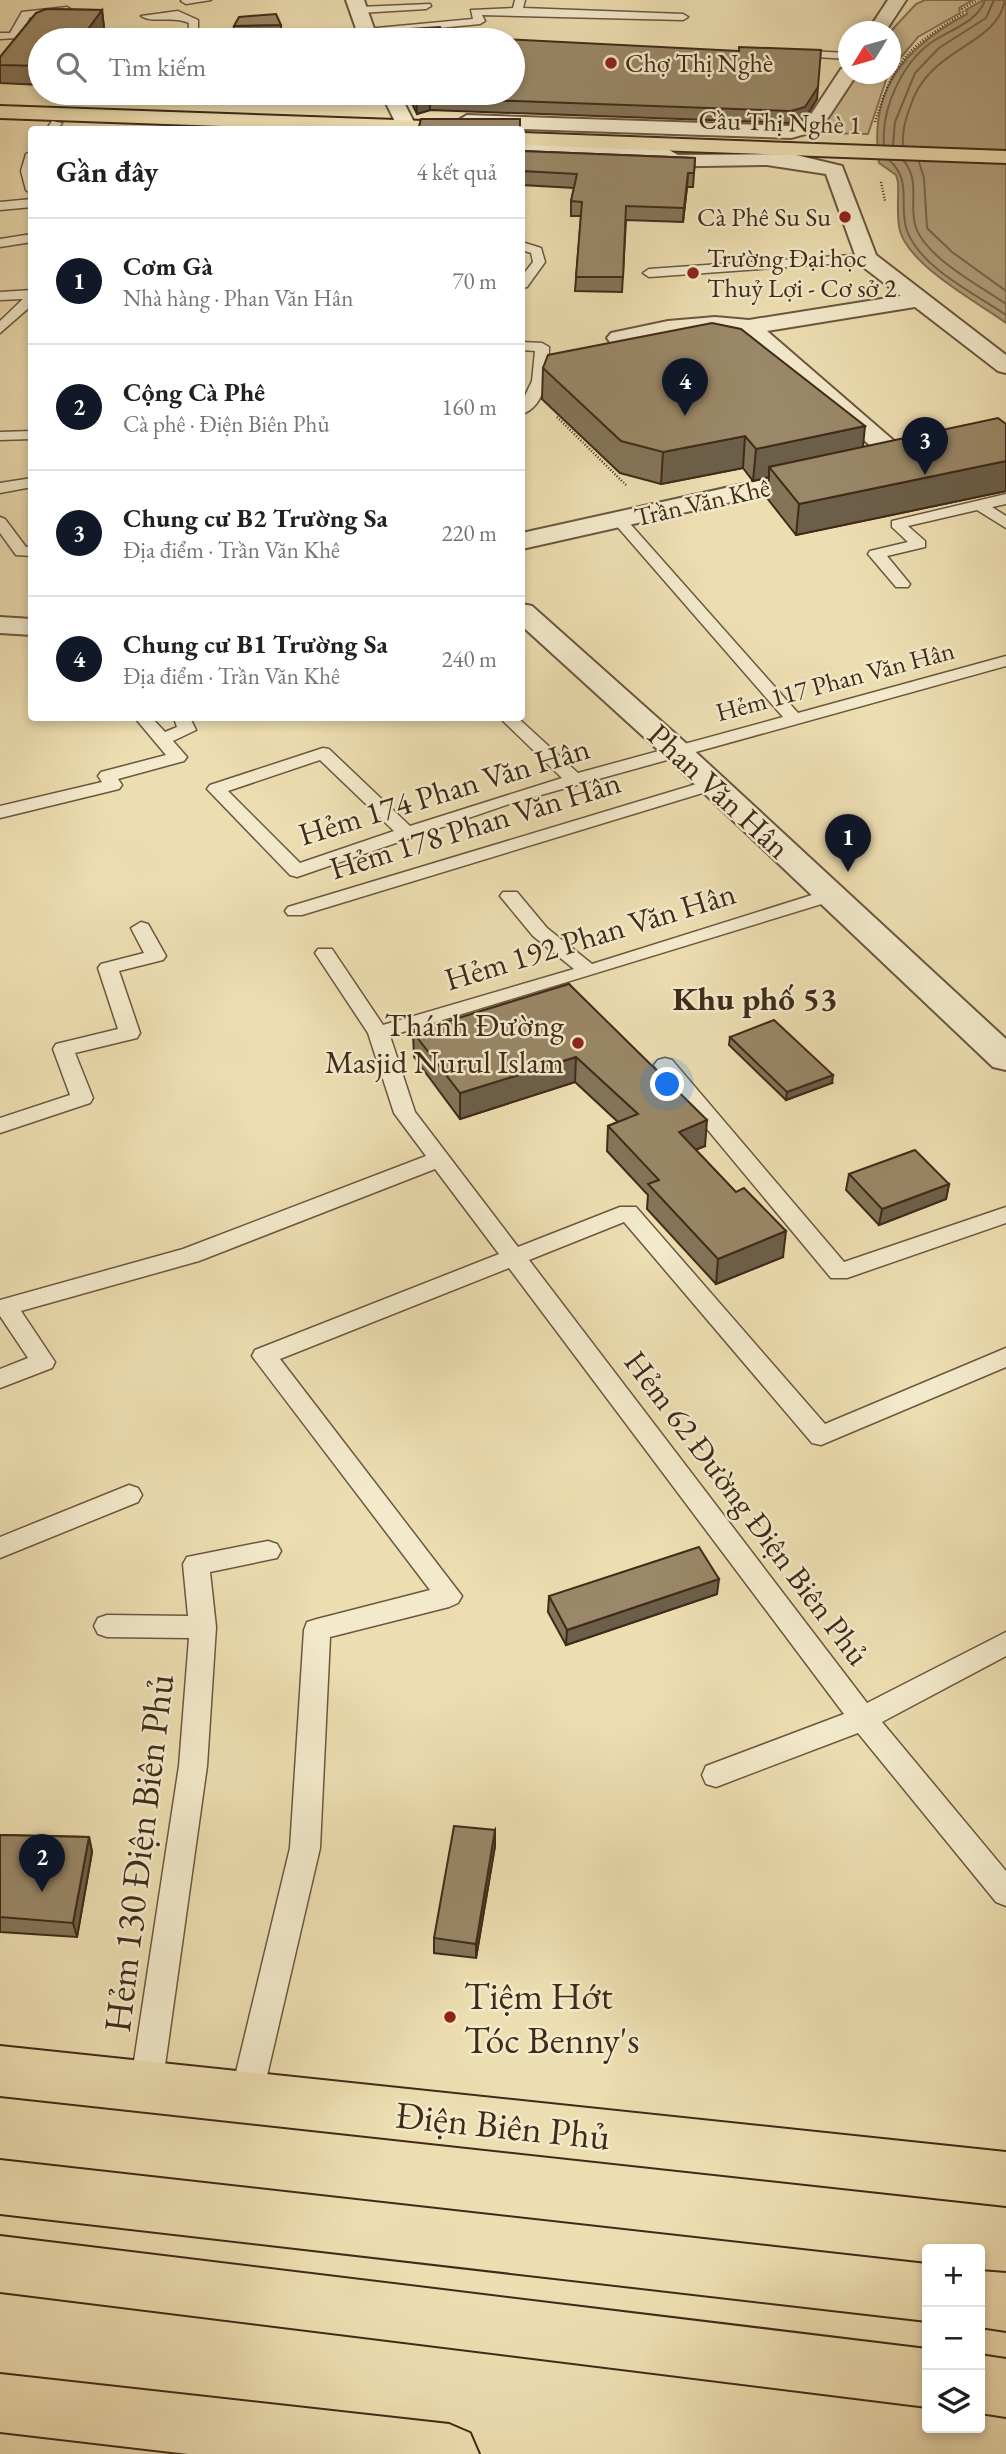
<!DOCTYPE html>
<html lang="vi">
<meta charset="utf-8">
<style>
:root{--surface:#fff;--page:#f2f2f2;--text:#202124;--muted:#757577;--line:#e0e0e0;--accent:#111827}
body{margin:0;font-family:"EB Garamond",serif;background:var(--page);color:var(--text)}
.controls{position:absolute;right:21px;bottom:21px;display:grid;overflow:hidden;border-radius:7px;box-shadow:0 4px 10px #0003}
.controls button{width:63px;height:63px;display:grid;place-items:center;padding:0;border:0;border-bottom:2px solid var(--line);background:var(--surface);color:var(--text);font:35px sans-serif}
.compass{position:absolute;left:838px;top:21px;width:63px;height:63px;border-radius:50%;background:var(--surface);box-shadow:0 4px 10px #0003;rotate:233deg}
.you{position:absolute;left:668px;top:1085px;width:24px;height:24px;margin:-18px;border:5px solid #fff;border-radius:50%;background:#1a73e8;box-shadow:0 0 0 10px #1a73e833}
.badge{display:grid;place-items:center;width:46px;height:46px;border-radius:50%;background:var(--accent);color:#fff;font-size:23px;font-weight:700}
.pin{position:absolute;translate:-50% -58px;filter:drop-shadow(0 2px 4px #0008)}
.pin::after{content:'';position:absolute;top:37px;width:24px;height:21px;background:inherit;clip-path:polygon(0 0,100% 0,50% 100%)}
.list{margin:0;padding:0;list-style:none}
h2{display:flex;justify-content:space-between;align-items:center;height:91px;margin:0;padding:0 28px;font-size:30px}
h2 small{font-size:23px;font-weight:400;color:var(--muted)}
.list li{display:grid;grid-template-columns:46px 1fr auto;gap:21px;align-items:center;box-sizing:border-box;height:126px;padding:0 28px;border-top:2px solid var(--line)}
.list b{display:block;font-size:26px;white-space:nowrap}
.list p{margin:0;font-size:23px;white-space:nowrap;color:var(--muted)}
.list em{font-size:23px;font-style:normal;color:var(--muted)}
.icon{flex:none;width:38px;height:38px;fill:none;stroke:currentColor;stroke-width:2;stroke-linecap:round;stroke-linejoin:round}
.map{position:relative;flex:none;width:1006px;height:2454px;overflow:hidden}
.search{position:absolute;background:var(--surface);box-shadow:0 4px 10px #0003;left:28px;top:28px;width:497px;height:77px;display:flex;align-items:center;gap:18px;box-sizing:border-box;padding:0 24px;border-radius:38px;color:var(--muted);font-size:26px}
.panel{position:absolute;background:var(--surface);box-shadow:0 4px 10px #0003;left:28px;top:126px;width:497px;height:595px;border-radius:7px}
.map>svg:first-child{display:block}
.green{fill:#d0bf97;stroke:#887458;stroke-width:2}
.water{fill:#b2a17d;stroke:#847155;stroke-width:2}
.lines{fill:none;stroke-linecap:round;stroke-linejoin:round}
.shore{stroke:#79664b;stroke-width:2}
.service-casing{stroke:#6b573f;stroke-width:3}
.minor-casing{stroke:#6b573f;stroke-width:4}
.tertiary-casing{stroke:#6b573f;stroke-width:4}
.primary-casing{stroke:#402a19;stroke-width:4}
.trunk-casing{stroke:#402a19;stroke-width:4}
.path{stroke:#402a19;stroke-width:2.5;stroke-dasharray:1 2;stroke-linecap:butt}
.service{fill:#f3eacc;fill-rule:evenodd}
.minor{fill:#f3eacc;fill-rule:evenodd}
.tertiary{fill:#f3eacc;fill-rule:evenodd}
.primary{fill:#eddeb1;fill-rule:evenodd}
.trunk{fill:#eddeb1;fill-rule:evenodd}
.wall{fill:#847559;stroke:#402a19;stroke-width:2}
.shaded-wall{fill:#6c5f49;stroke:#402a19;stroke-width:2}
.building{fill:#9a8868;stroke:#402a19;stroke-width:2}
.poi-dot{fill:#8f2418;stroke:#f3eacc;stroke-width:2.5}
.labels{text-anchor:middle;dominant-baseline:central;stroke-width:5;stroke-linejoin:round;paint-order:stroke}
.far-poi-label{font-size:26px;fill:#402a19;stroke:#f3eacc;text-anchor:start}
.far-street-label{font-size:26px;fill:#402a19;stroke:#f3eacc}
.street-label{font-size:32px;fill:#402a19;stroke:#f3eacc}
.poi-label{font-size:32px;fill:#402a19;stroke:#f3eacc;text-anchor:end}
.neighbourhood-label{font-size:33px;font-weight:bold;fill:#402a19;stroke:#f3eacc}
.near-street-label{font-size:38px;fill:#402a19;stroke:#f3eacc}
.near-poi-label{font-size:38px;fill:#402a19;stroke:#f3eacc;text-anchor:start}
</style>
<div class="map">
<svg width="1006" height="2454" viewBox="0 0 1006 2454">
<rect width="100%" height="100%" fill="#eddeb1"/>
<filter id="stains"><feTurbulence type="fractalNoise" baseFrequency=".00286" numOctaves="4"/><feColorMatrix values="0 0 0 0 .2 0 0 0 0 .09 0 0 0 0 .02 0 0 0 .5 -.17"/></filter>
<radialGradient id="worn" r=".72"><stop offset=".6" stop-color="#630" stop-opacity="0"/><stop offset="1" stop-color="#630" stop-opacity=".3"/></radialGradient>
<path class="green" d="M925,0H973L959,8L960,13L918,37L891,69L890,32L916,4Z
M856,74H888L868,134L822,133L826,117Z"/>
<path class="water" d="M983,0H1006V323C977,302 910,266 900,231C896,216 899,197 898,182L896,175L879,163C868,89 905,47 967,14L966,10Z"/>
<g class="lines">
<path class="shore" d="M884,145C881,108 903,60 935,40C953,29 978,21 985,0
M893,145L895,122L915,73L939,48L986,18L994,0
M903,145C902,132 905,120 910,107C929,46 996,48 1005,0
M889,160C913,181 898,205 907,231C922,269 974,293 1006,315
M904,161C921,182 908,205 916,228C928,259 980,286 1006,304
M919,162L924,178L927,228L952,252L1006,291"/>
<g class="service-casing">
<path id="service" d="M211,0L186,4L181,1L182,0Z
M515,0H525L523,8L683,14L688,17L683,20L482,15L485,21L480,24L366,35L361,32L366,29L473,19L471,10L513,8Z
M430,4L431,6L426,9L359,13L354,10L359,7Z
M67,7L72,10L71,12L30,17L18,38L0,39V33H10L22,12Z
M178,11L198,20V35L257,34L262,37L257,40H188L189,23C172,15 153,24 141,16Z
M789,50L848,53V59L785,55V51Z
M52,121L62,123L57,130H46Z
M208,126L214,129L202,130Z
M32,151V194L26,190L21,171L26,154Z
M32,199V207L0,210V202Z
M32,234V242L0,247V239Z
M522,242L541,248L545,262L527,287L522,288V276L533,262L531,253L522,250Z
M866,254L872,258L871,261L649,277L643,273L649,269Z
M32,290V305L0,333V321L23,299L0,300V292Z
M522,342L542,343L549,347C549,369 547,406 522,414V402L532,381L535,351L522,350Z
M32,431V439L0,440V432Z
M32,478V487L0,493V483Z
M1006,494V504L992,507L1006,516V528L977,510L908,526L925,541V547L887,556L910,584L908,587H896L868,554L870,551L908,542L892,527V521Z
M620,516L625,518L798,713L1006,656V666L512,803L297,877L290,875L207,789L210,785L323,748L329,749L410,826L562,778L500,718H518L578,773L783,717L615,524V518ZM320,760L394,831L300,863L228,791Z
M0,517L5,519L26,547L32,546V556L16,555L0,533Z
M135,718H152L165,732L177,727L174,718H190L196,730L173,741L187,757L184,761L118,779L122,785L119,789L0,818V806L102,782L98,776L101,772L166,755Z
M713,779L722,784L719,788L302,915H288L285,911L288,907Z
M831,889L838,891L841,895L838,899L390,1036L415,1112L518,1247L620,1207H636L825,1424L1006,1348V1367L821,1445L812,1443L624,1222L529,1260L867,1703L1006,1632V1656L882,1722L1006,1871V1906L996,1902L858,1733L716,1787L706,1784L702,1775L706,1766L844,1714L509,1268L280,1359L462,1596L458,1603L449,1607L330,1637L320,1848L262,2097L257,2108L246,2112L235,2108L230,2097L290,1848L304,1630L307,1622L317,1619L430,1590L252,1356L255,1350L499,1254L435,1169L199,1261L21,1311L55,1362L52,1368L0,1388V1369L28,1358L0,1316V1300L183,1249L426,1156L394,1113L368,1033L315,953L318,949H332L383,1025L574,969L533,936L500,896L503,892H517L547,928L592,964Z
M141,922L148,924L166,956L163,960L119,971L140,1033L137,1038L75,1053L93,1098L90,1103L0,1133V1118L70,1095L53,1049L56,1044L118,1029L98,968L101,964L144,953L131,928Z
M665,1058L672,1060L844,1262L1006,1207V1223L847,1278H831L658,1070L654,1065L658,1060Z
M129,1485L138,1488L142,1495L138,1502L0,1558V1537Z
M268,1541L277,1544L281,1551L277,1558L210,1572L216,1627L207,1766L162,2087L157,2098L146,2102L135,2098L130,2087L179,1766L189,1638L107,1637L98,1634L94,1626L98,1618L107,1615L188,1616L183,1564L187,1557Z"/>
</g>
<g class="minor-casing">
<path id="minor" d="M346,0H364L378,40H360Z
M888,0H906L885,32H867Z
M848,67V74H857L820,130L791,138L467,127L457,121L467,115L790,126L806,122L841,69Z
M381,93H399L416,126L413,130H399Z
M919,293L930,300L927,305L767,331L908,453L912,458L908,463H890L742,333L684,332L635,341L650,358L646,363C628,367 617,352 607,338L611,333L668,321L715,317L749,320Z
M820,467L829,470L833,475L829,480L522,549V533Z
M522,604L532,606L689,746L1006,1039V1070L993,1067L667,758L522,626Z
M0,617L32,619V635L0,633Z"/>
</g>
<g class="tertiary-casing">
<path id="tertiary" d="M522,144L669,150L678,155L792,154L842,166L876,255L1006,355V373L998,371L858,263L826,174L767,165L644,167L637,165L634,161L522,156Z"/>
</g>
<g class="primary-casing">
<path id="primary" d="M0,106L511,124L520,130H332L0,118Z
M522,133L1006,151V163L522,145Z
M0,2046L1006,2152V2206L0,2096Z
M0,2160L927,2264V2321L0,2214Z
M980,2271L1006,2273V2331L980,2327Z"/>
</g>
<g class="trunk-casing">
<path id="trunk" d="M0,2236L927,2349V2407L0,2292Z
M980,2355L1006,2359V2417L980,2413Z
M0,2374L449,2424L470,2433L479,2454H188L0,2432Z"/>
</g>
<path class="path" d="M875,122C894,60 909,46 964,13L962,9L978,0
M881,182L885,201
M557,417L626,485"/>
<use href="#service" class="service"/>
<use href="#minor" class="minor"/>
<use href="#tertiary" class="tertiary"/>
<use href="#primary" class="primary"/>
<use href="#trunk" class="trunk"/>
</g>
<path class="wall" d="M46,9L102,10L104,28L95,40H40V85L0,83V57L36,13Z
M281,25V31L445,36L817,99L804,120L790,123L430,110L417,114L407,93H513L234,31V26Z
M522,145V151L695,158L693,187H687L683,222L626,220L622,292L575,291L581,216H571V201L574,188L522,185Z
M543,368L863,447L1006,491L796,535L767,498L769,477L753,481L743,468L661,484L620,473L542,399Z
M569,984L705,1146L695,1150L783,1257L716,1284L647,1209L648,1195L607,1151L608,1126L618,1122L575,1082L460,1119L414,1057L413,1032Z
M730,1037L832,1083L786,1100L729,1045Z
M849,1174L949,1184L946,1199L879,1225L846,1190Z
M717,1594L566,1645L548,1612L549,1596Z
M495,1830V1846L476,1958L434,1953V1938Z
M0,1835L89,1837L92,1852L77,1937L0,1932Z"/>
<path class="shaded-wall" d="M102,10L104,28L95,40H80Z
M818,87L817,99L804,120L790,123L791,111Z
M430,98V110L417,114L416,102Z
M688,173L687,187L683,222L684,208Z
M865,426L862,457L769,467V477L753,481L756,449Z
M745,436L743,468L661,484L663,452Z
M1006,461V491L796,535L799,504Z
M576,1057L575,1082L460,1119V1093Z
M833,1075L832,1083L786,1100L787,1092Z
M707,1120L705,1146L677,1157L679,1132Z
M949,1184L946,1199L879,1225L882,1209Z
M786,1231L783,1257L716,1284L718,1259Z
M719,1579L717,1594L566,1645L567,1630Z
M495,1830V1846L476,1958V1944Z
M89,1837L92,1852L77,1937L73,1923Z"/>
<path class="building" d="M46,9L102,10L80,40H40V66L0,65V57L36,13Z
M276,14L281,25L234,26L239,17Z
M440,27L445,36L739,51V47L821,50L818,87L805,107L791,111L430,98L416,102L412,93H513V40H224L228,31H378Z
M421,119H520V130H418Z
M522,145V151L695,158L694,173H688L684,208L626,206L623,277H576L582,202L571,201L577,174L522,171Z
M712,323L741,329L865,426L756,449L745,436L663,452L621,441L543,368L548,355Z
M998,418L1006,424V461L799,504L769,467Z
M569,984L707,1120L679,1132L736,1192L744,1188L786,1231L718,1259L648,1184L659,1180L608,1126L638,1114L576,1057L460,1093L413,1032Z
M774,1020L833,1075L787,1092L730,1037Z
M915,1150L949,1184L882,1209L849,1174Z
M699,1547L719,1579L567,1630L549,1596Z
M454,1826L495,1830L476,1944L434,1938Z
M0,1835L89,1837L73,1923L0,1917Z"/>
<g class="poi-dot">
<circle cx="611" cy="63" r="7"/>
<circle cx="845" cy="217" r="7"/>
<circle cx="693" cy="273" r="7"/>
<circle cx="578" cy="1043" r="7"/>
<circle cx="450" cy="2017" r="7"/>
</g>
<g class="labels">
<g class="far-poi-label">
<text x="625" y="63">Chợ Thị Nghè</text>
<text x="831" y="217" text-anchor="end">Cà Phê Su Su</text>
<text x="707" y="258">Trường Đại học<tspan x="707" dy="30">Thuỷ Lợi - Cơ sở 2</tspan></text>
</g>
<g class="far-street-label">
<text transform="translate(780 122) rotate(2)">Cầu Thị Nghè 1</text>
<text transform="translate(702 502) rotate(-13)">Trần Văn Khê</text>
<text transform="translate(835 681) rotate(-15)">Hẻm 117 Phan Văn Hân</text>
</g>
<g class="street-label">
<text transform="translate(444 791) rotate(-17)">Hẻm 174 Phan Văn Hân</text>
<text transform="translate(719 791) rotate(43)">Phan Văn Hân</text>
<text transform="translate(475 825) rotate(-17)">Hẻm 178 Phan Văn Hân</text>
<text transform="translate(590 936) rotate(-17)">Hẻm 192 Phan Văn Hân</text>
<text transform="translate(747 1508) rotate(53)">Hẻm 62 Đường Điện Biên Phủ</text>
</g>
<g class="poi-label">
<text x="564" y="1025">Thánh Đường<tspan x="564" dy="37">Masjid Nurul Islam</tspan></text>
</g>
<g class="neighbourhood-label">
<text x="755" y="998">Khu phố 53</text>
</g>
<g class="near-street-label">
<text transform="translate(138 1853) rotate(-83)">Hẻm 130 Điện Biên Phủ</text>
<text transform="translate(503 2125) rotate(6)">Điện Biên Phủ</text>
</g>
<g class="near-poi-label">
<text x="464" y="1995">Tiệm Hớt<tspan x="464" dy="44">Tóc Benny's</tspan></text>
</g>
</g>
<rect width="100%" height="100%" filter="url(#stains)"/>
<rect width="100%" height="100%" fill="url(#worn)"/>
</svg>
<div class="controls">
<button>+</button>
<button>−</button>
<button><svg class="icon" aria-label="layers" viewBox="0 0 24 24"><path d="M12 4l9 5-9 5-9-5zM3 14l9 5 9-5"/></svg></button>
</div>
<svg class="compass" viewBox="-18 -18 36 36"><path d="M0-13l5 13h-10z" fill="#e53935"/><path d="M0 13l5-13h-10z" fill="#757577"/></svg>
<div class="you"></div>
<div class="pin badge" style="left:848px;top:872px">1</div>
<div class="pin badge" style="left:42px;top:1892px">2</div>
<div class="pin badge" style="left:925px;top:475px">3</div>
<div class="pin badge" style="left:685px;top:416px">4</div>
<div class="search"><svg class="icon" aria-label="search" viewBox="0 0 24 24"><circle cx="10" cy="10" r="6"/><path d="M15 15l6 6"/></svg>Tìm kiếm</div>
<section class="panel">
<h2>Gần đây<small>4 kết quả</small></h2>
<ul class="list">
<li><span class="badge">1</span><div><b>Cơm Gà</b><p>Nhà hàng · Phan Văn Hân</p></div><em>70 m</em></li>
<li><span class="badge">2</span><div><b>Cộng Cà Phê</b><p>Cà phê · Điện Biên Phủ</p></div><em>160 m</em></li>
<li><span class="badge">3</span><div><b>Chung cư B2 Trường Sa</b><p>Địa điểm · Trần Văn Khê</p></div><em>220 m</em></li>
<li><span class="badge">4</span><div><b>Chung cư B1 Trường Sa</b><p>Địa điểm · Trần Văn Khê</p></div><em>240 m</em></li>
</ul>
</section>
</div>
